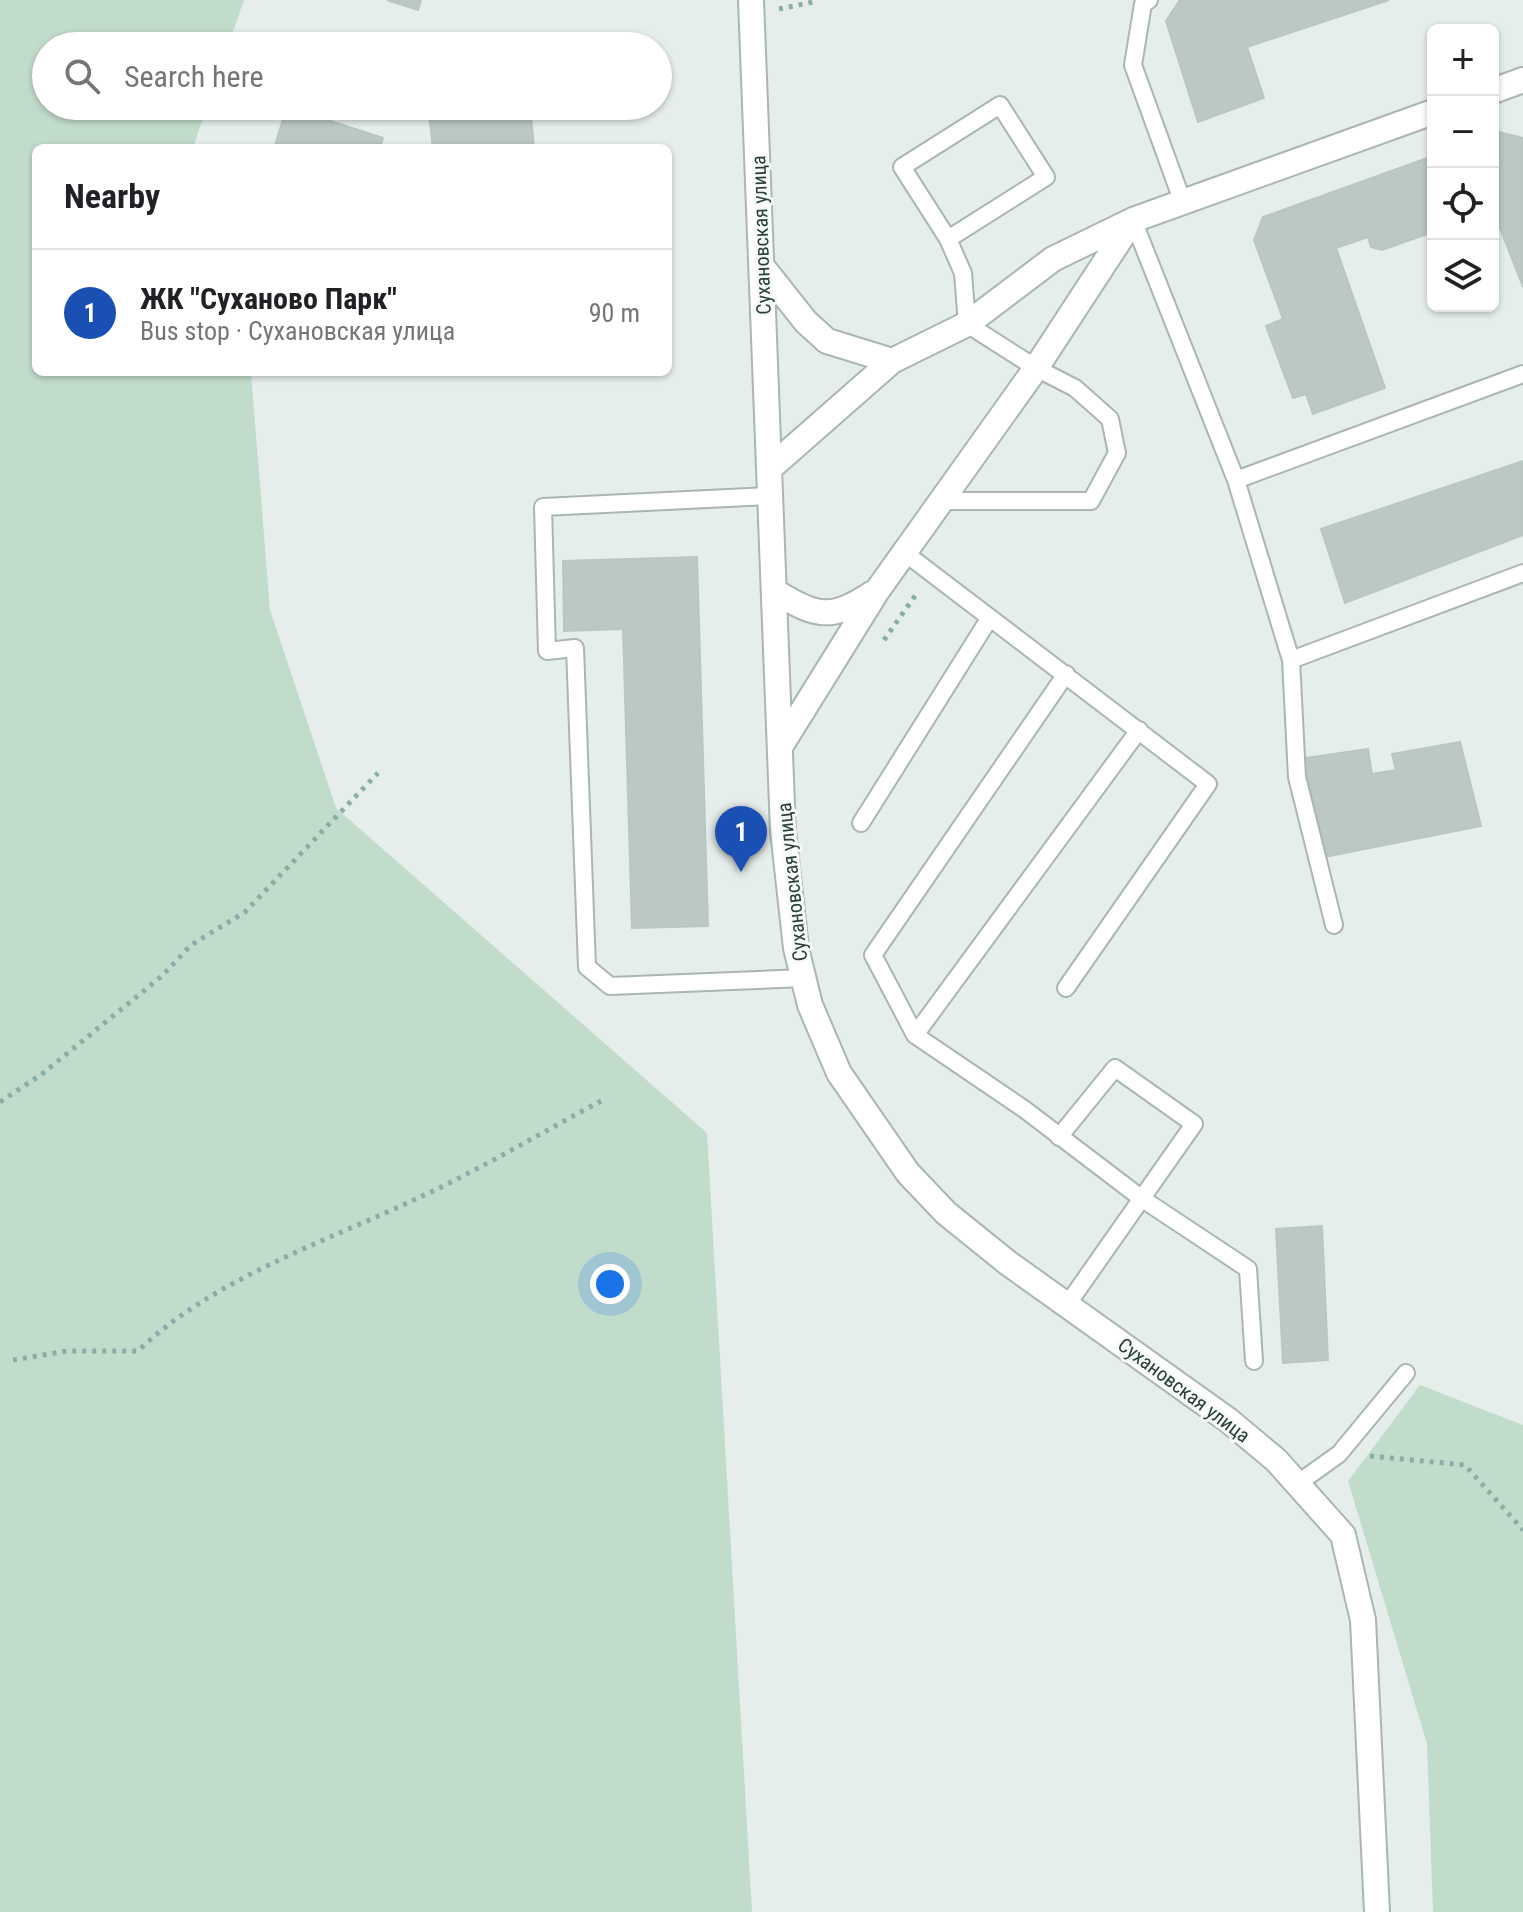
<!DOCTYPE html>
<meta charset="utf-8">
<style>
:root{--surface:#fff;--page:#f6f6f6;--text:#202124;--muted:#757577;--line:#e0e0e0;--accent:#0b8043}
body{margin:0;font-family:"Roboto Condensed",sans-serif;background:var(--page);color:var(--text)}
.controls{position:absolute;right:24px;top:24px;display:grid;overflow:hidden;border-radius:12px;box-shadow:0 2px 6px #0004}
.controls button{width:72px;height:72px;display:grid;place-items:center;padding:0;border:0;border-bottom:2px solid var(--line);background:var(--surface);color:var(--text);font:40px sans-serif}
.you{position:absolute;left:610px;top:1284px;width:28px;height:28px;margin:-20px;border:6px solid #fff;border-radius:50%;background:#1a73e8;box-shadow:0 0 0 12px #1a73e833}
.badge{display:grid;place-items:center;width:52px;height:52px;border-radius:50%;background:var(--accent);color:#fff;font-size:26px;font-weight:700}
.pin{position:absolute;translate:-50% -66px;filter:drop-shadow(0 2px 4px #0008)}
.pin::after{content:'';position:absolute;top:42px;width:28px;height:24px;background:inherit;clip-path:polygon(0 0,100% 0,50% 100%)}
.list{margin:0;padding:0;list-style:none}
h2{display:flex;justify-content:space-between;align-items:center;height:104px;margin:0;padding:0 32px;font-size:34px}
h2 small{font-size:26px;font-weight:400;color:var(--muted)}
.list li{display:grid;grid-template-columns:52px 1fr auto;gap:24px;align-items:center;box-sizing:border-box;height:128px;padding:0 32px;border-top:2px solid var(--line)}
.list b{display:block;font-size:30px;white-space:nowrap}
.list p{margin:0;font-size:26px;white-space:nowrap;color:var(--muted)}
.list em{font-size:26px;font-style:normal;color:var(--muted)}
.icon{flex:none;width:44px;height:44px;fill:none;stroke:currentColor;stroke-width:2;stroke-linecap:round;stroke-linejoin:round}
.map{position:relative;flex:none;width:1523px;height:1912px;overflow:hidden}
.search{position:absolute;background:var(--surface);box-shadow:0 2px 6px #0004;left:32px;top:32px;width:640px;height:88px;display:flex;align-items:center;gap:20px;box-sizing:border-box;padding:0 28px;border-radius:44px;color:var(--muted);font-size:30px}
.panel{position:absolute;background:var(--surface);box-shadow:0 2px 6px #0004;left:32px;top:144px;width:640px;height:232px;border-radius:12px}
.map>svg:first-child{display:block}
.green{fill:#c2dccc}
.building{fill:#bcc8c4;stroke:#b9c7c3;stroke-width:2}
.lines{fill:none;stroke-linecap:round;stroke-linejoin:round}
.service-casing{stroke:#a9b6b2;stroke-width:20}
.minor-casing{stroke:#a9b6b2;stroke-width:28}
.path{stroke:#8aaea6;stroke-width:5;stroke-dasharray:4 6;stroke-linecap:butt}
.service{stroke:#fff;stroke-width:16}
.minor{stroke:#fff;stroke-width:24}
.labels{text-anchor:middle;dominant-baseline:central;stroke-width:6;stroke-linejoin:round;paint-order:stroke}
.street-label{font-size:20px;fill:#273e3a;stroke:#f7faf9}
</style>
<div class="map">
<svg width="1523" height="1912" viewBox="0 0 1523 1912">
<rect width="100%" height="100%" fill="#e6eeeb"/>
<path class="green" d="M0,0H244L228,46H46V106H207L193,148H36V372H251L270,610L336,808L707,1133L752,1912H0Z
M1420,1385L1523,1425V1912H1433L1427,1744L1348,1481Z"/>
<path class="building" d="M387,0H421L418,10Z
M1180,0H1389L1247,47L1264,98L1198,122L1166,21Z
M428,106H530L534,148H433Z
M287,107L383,138L380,148H274Z
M1499,132L1523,138V287L1493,210V135Z
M1433,156V232L1382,250L1371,247L1368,237L1336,248L1385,388L1313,414L1306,394L1293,398L1266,326L1283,319L1254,240L1263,217Z
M1523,461V535L1345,603L1321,529Z
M697,557L708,926L632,928L623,629L564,631L563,561Z
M1460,742L1481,826L1319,858L1299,759L1368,749L1372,774L1396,770L1392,754Z
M1322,1226L1328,1360L1283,1363L1276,1229Z"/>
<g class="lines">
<g class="service-casing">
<path id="service" d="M1149,0L1143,4L1133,65L1182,200
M1133,220L1236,480L1291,660L1523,573
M1236,480L1523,374
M770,496L543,507L547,651L575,648L587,967L610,986L804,978
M944,501H1091L1117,453L1110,419L1075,388L1036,368L967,324L963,273L948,239L902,167L1000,105L1046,177L948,239
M905,553L1208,784L1066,988
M1291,660L1297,777L1334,925
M1066,674L873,955L915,1035L1024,1109L1141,1198L1248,1269L1254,1361
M861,823L989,619
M915,1035L1139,730
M1059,1137L1115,1068L1194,1124L1067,1305
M1297,1484L1339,1454L1406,1373"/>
</g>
<g class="minor-casing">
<path id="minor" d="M751,0L783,831L796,948L810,1005L839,1073L908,1173L946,1213L1008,1263L1228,1420L1276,1460L1343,1535L1363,1620L1377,1912
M1493,91L1523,80
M764,269L806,322L827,341L892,361L967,324L1053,259L1133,220L1433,112
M769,469L892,361
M774,591C816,616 829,622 873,593
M780,747L877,591L1036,368L1132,221"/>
</g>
<path class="path" d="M779,9L813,2
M884,640L917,593
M0,1102L42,1074L162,976L191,945L245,912L378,773
M13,1360L67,1351H138C211,1280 324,1242 416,1199C479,1170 539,1134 601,1101
M1370,1456L1465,1465L1523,1530"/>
<use href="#service" class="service"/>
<use href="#minor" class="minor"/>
</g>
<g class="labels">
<g class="street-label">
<text transform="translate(761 235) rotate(-92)">Сухановская улица</text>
<text transform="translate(792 882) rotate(-96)">Сухановская улица</text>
<text transform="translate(1184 1390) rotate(37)">Сухановская улица</text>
</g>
</g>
</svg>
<div class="controls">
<button>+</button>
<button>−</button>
<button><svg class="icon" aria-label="locate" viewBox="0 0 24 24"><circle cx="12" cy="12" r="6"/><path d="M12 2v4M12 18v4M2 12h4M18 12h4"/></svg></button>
<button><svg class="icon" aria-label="layers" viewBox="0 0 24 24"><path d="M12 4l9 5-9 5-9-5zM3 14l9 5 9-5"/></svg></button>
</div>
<div class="you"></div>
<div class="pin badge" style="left:741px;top:872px;background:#1a4fb4">1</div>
<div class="search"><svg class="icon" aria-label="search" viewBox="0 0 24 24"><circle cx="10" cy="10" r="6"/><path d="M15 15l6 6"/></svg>Search here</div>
<section class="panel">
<h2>Nearby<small></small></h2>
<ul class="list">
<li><span class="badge" style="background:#1a4fb4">1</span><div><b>ЖК &quot;Суханово Парк&quot;</b><p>Bus stop · Сухановская улица</p></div><em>90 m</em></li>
</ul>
</section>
</div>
